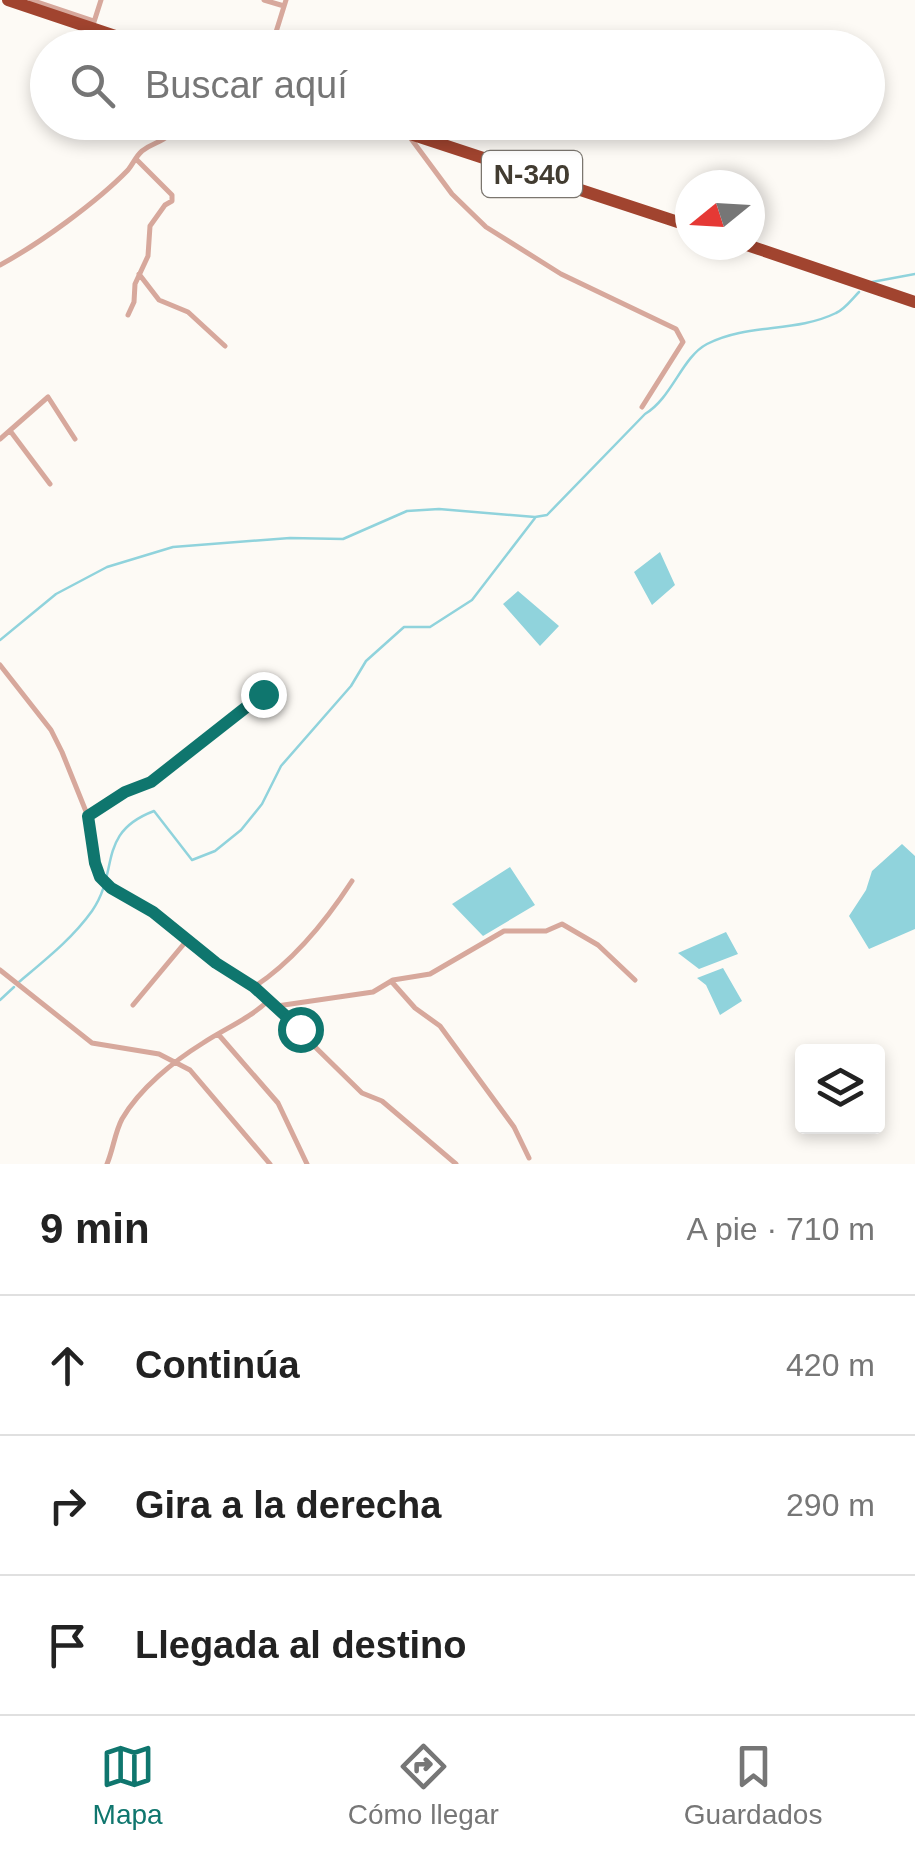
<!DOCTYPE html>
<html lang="es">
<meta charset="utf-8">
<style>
:root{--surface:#fff;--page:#f6f6f6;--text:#222;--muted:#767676;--line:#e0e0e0;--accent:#0f766e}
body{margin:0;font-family:Arial,sans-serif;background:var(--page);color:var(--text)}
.controls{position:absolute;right:30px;bottom:30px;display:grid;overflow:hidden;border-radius:10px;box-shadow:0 5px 15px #0003}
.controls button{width:90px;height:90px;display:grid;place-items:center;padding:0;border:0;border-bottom:2px solid var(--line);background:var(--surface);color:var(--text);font:50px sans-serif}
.compass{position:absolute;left:675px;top:170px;width:90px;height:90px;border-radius:50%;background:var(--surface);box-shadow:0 5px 15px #0003;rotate:252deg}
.stop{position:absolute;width:30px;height:30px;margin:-22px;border:8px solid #0f766e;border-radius:50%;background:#fff}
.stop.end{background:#0f766e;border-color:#fff;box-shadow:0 2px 10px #0008}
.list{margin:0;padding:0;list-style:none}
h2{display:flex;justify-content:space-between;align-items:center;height:130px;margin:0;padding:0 40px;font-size:42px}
h2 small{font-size:32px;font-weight:400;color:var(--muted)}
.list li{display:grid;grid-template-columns:65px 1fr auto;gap:30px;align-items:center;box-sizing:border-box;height:140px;padding:0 40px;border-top:2px solid var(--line)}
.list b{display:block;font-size:38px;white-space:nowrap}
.list em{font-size:32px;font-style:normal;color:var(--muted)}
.icon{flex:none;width:55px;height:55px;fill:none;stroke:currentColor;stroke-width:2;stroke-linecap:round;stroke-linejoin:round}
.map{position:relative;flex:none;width:915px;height:1164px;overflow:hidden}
.search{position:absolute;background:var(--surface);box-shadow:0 5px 15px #0003;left:30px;right:30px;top:30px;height:110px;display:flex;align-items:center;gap:25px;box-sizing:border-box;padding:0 35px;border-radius:55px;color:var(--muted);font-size:38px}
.sheet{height:550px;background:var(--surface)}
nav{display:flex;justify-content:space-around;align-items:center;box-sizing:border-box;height:140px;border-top:2px solid var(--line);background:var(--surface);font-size:28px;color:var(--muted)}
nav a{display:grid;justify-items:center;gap:5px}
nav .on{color:var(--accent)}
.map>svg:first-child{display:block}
.water{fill:#90d3dc}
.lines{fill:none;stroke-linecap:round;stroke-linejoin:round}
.stream{stroke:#90d3dc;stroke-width:2.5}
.street{stroke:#d7a89c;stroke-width:5}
.highway{stroke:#a1442f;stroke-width:12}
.route{stroke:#0f766e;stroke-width:12}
.labels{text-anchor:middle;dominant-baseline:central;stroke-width:8;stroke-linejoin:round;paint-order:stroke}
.shield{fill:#fff;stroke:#7b766f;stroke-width:2.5}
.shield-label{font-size:28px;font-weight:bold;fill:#423c31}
</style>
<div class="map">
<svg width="915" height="1164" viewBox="0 0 915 1164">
<rect width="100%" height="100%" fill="#fdfaf5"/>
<path class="water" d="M660,552L675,585L652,605L634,572Z
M518,591L559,626L540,646L503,604Z
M902,844L915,856V929L869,949L849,916L866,890L872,871Z
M510,867L535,905L483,936L452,904Z
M726,932L738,954L699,969L678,953Z
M723,968L742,1001L720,1015L706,985L697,978Z"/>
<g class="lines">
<path class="stream" d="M872,282L915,274
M0,640L56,594L107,567L173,547L290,538L343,539L407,511L439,509L535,517L547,515L645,414C672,398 682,357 707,344C748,323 795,333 836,313C845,309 852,299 859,292
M19,982C45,960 72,939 92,911C120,871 96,833 154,811L192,860L215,851L241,830L262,804L281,766L351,686L366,661L404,627H430L472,600L535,518
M0,1000L14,987"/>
<path class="street" d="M31,0L94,21
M264,0L284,6
M93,25L101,0
M271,48L286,0
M409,136L452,194L486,227L561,274L676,329L683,342L642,407
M0,265C39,244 97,202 128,170C133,164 136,156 142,151C158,139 167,144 178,122
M139,274L159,300L188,312L225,346
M128,315L134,302L135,284L148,256L150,226L165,205L172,201V195L136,159
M11,432L50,484
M0,439L48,397L75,439
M0,665L51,730L62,752L87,814L100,877L111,888L153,912L215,963L254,987L362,1093L382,1101L456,1164
M88,816L125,791L151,782L263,694
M0,970L92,1043L159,1054L190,1070L270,1164
M391,981L415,1008L440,1026L514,1127L529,1158
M254,987C295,960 326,921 352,881
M133,1005L188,939
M277,1006L373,992L393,980L430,974L504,931H546L562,924L598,945L635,980
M218,1034L278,1103L307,1164
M107,1164C113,1150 115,1132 122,1119C140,1088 174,1061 203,1043C226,1028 249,1019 269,1000"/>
<path class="highway" d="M8,0L151,48
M374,122L690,226
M747,245L915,302"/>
</g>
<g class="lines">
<path class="route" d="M263,694L151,782L125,792L88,816L95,863L100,877L111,888L153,912L216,963L254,987L300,1029"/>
</g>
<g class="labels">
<rect class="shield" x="482" y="151" width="100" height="46" rx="8"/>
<g class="shield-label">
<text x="532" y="174">N-340</text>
</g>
</g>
</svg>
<div class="controls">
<button><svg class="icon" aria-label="layers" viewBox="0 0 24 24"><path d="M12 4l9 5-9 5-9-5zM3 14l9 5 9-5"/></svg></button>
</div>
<svg class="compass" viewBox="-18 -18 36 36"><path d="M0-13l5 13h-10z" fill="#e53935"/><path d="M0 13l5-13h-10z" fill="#767676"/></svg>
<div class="stop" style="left:300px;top:1029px"></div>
<div class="stop end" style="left:263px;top:694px"></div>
<div class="search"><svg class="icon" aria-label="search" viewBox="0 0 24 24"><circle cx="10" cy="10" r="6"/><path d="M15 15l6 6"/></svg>Buscar aquí</div>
</div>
<section class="sheet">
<h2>9 min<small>A pie · 710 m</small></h2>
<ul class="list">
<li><svg class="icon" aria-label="ahead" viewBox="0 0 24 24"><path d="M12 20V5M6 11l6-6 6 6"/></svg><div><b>Continúa</b></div><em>420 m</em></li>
<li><svg class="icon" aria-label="right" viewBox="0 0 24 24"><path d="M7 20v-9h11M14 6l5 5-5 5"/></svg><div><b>Gira a la derecha</b></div><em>290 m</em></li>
<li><svg class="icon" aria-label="arrive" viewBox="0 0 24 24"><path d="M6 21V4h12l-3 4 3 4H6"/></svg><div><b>Llegada al destino</b></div></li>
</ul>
</section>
<nav>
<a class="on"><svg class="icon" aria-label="map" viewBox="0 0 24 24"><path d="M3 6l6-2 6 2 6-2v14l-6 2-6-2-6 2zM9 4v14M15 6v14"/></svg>Mapa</a>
<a><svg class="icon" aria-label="directions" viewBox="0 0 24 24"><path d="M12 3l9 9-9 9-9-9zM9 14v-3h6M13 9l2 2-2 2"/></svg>Cómo llegar</a>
<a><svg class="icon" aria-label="saved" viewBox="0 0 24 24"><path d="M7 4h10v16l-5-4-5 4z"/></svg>Guardados</a>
</nav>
